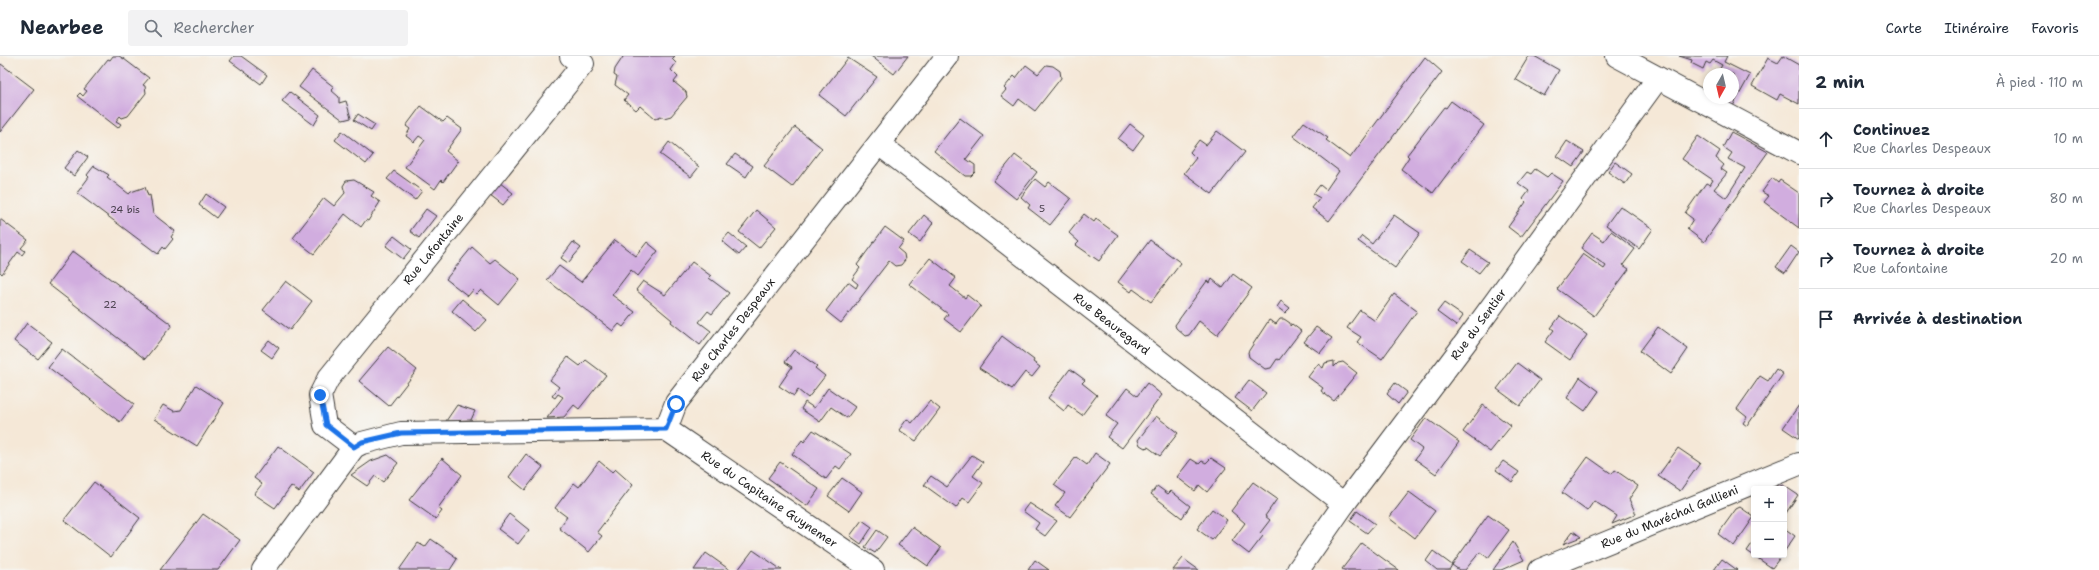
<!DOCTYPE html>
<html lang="fr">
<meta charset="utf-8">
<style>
:root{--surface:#fff;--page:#f2f2f3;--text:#1f2937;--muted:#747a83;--line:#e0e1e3}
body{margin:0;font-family:"Shantell Sans",sans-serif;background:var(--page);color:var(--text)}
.controls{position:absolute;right:12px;bottom:12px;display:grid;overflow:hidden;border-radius:4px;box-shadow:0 2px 6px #0003}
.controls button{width:36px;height:36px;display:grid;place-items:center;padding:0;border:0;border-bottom:1px solid var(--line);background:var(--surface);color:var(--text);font:20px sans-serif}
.compass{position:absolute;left:1703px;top:12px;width:36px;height:36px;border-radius:50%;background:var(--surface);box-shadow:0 2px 6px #0003;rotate:188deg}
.stop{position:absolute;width:12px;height:12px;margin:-9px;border:3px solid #1a73e8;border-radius:50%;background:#fff}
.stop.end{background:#1a73e8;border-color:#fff;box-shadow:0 1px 4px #0008}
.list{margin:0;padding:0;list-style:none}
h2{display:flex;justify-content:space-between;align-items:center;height:52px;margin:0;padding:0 16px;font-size:17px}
h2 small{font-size:13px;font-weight:400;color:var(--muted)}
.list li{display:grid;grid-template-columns:26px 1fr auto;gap:12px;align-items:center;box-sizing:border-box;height:60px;padding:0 16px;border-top:1px solid var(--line)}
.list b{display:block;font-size:15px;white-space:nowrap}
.list p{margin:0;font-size:13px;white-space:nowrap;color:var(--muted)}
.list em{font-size:13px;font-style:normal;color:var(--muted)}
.icon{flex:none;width:22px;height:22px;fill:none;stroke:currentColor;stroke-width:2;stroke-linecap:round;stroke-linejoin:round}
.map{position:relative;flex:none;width:1799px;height:514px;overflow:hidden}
header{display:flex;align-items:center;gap:24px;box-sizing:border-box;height:56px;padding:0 20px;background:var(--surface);border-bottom:1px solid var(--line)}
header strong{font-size:19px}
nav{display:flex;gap:22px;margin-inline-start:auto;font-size:14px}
.search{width:280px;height:36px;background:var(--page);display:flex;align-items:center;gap:10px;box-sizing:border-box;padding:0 14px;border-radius:4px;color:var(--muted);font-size:15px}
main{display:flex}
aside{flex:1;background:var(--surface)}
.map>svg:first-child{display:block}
.building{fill:#d1addf}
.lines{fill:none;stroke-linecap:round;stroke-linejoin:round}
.minor-casing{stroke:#3d3b38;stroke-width:24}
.minor{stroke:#fff;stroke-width:22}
.route{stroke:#1a73e8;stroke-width:5}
.labels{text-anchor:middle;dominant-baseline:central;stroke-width:3;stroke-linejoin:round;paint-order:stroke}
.number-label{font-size:10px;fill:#49404d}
.street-label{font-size:12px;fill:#1c1c1c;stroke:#f6f6f2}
</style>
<header>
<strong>Nearbee</strong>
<div class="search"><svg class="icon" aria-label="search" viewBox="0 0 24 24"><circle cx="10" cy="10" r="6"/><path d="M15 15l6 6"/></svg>Rechercher</div>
<nav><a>Carte</a><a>Itinéraire</a><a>Favoris</a></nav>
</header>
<main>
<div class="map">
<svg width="1799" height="514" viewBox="0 0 1799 514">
<rect width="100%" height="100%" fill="#f6f6f2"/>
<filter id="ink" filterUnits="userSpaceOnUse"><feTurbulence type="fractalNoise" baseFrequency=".025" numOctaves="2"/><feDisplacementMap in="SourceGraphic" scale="8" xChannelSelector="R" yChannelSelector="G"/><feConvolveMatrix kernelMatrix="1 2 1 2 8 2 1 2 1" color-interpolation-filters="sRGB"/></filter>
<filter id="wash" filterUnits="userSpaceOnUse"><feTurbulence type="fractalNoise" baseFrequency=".012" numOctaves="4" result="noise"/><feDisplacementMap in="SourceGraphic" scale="16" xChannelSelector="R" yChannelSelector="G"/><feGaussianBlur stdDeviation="0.9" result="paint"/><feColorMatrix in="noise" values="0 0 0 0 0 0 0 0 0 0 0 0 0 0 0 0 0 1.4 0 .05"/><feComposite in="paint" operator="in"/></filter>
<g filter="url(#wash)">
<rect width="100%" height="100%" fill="#f5e8d7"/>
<g id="blocks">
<path class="building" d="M113,0H119L124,3L149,22L143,29L145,30L146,37L128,60L122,62L120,60L116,65L121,68L118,72L77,40L80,37L83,40L87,35L84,33L108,3L110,4Z
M234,0H241L267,19L261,28L230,5Z
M622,0H675L672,3L676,7L671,14L678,21L674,26L686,36L687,41L671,60L664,62L661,60L655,63L640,50L636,54L624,44L628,39L615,29L617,21L614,19L615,13L623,1Z
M871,0H908L894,18Z
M1529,0H1534L1559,14L1544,40L1515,23Z
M1679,0H1727L1724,6L1750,19L1733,50L1717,42H1733V18H1717L1722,9L1713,4L1710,8L1706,6L1703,13L1691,7L1692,4Z
M1783,0L1799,9V48L1780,38L1777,44L1752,30L1768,2L1778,7Z
M1425,1L1442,16L1329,165L1312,152L1320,142L1313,138L1320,129L1326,134L1339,115L1293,80L1304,66L1328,82L1326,84L1350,102Z
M848,2L877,21L846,60L819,39Z
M1,8L34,33L0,76V10Z
M1026,9L1038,18L1046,9L1053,10L1060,15L1061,22L1035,55L1019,43L1014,50L1001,40L1006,34L1004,32L1014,20L1016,22Z
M312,14L334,31L331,34L339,41V47L346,45L351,62L343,64L299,31Z
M290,36L320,59L314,69L282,45Z
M1451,45L1484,69L1433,137L1401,113L1409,101L1407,99L1444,51L1446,52Z
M421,50L443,66L447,62L462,73L446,95L458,105L443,126L441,124L435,133L405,111L425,84L419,80L414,86L406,80L410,73L406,70Z
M358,58L375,69L371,75L354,64Z
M960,62L984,80L966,103L975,109V116L971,120H965L934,95Z
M1130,68L1144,79L1133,94L1118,83Z
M795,71L822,92L792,131L764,110Z
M342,75L373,99L366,108L335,84Z
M1217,75L1245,96L1212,138L1184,117L1196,102L1190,96L1199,84L1206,89Z
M1731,76L1768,96L1704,186L1687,173L1693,163L1685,157L1706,127L1710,129L1713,124L1682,103L1698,80L1720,95L1716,102L1724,109L1721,113L1727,117L1714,133L1726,142L1745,112L1728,103L1732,97L1723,91Z
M1567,85L1584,96L1573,111L1557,100Z
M669,86L699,111L691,121L660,98Z
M78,94L88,101L74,120L64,112Z
M735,98L753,110L746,121L727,108Z
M1015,99L1037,116L1016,143L994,125Z
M1615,106L1632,118L1625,128L1608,116Z
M94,110L109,119L107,121L129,138L131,136L145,131L148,140L150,139L153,158L175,175L171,181L173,183L165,193L163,191L158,198L77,137L89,121L87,119Z
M1535,113L1547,121L1551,117L1563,125L1521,181L1508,171L1526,146L1523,143L1529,135L1518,127L1527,116L1531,118Z
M394,115L422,135L415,144L387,123Z
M1772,122L1778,127L1780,124L1799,137V172L1764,146L1769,140L1762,136Z
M495,123L513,137L503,149L485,135Z
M1035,123L1045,131L1049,126L1071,143L1050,169L1028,152L1030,149L1021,141Z
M354,124L374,136L371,140L380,146L368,165L366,164L361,171L345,158L314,198L293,182L324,142L334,150L345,137L343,130L346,125Z
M206,138L224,151L216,162L199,149Z
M1620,150L1653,173L1639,193L1606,169Z
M426,153L436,160L419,182L410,175Z
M756,154L776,171L759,192L739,176Z
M1084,158L1094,166L1096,163L1118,179L1099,205L1076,189L1079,186L1069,177Z
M924,159L933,167L920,186L909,178Z
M1394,159L1420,177L1395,212L1358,185L1362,180L1372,188Z
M0,163L28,184L21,192L25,195L22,199L18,196L2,218L0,216Z
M885,171L904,185L898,193L904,198L905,204L901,209L895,210L889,205L841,267L826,255L848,226L856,232L858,228L852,223L860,212L857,209Z
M1611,175L1635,193L1623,209L1629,213L1594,260L1557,233L1583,198L1604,213L1606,210L1581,192L1592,177L1604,185Z
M729,177L746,191L739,199L722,185Z
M394,180L411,193L403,203L386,190Z
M615,184L636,200L647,186L658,195L638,220L631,214L612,239L635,256L623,271L619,268L613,275L547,224L559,210L581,226Z
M1150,184L1181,207L1151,246L1133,233L1131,236L1118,226Z
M573,186L581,192L568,207L561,202Z
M1791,190L1799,196L1785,217L1776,211Z
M472,191L490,207L495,203L520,223L499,249L481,234L477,238L473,234L468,240L446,223Z
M1470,194L1488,206L1479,217L1462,205Z
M73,195L172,269L145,303L48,228Z
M930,202L956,222L950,230L965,242L967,239L981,250L961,276L944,263L948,258L909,228Z
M692,206L711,220L709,222L729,237L712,258L708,255L699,266L711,275L700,289L671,266L672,264L636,234L643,225L665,239Z
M1233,218L1252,232L1217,279L1199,265L1189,279L1185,280L1176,272L1175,269L1207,225L1210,227L1212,223L1223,232Z
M286,225L312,245L290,274L263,254Z
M1394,238L1417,255L1382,303L1357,286L1361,281L1347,272L1360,254L1375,265Z
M462,243L487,264L476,276L452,255Z
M1281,245L1290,252L1285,257L1277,251Z
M1444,247L1463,260L1456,270L1437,256Z
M1560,260L1587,279L1570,304L1545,286L1554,274L1551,272Z
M1280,263H1284L1290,267V270L1292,268L1301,275L1279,304L1277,303L1271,312L1265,313L1249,301L1248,296L1269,264L1276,268Z
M27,267L52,286L38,303L14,285Z
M1316,271L1332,282L1320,297L1304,286Z
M1658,271L1688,293L1671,318L1640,295Z
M1002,280L1034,304L1033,306L1040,311L1032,321L1025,316L1012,333L979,312Z
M269,284L279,292L272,302L261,294Z
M388,291L417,314L389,350L359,325Z
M62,293L134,348L120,366L48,311Z
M794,294L817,310L815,312L825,320L808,342L798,334L794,340L779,330L792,311L785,306Z
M568,301L580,310L586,304L606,319L579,353L574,349L564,361L547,362L563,341L558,338L555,342L552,340L559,331L550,324Z
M1334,305V311L1338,307L1343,306L1357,317L1334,345L1321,335L1323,332L1308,321L1318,308L1323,312L1325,307Z
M1517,307L1540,324L1520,350L1497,333Z
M1070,313L1085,324L1082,327L1097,339L1082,359L1068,349L1064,355L1048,342Z
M1776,313L1783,318L1747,370L1743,367L1747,361L1737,353L1760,320L1768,325Z
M1580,321L1599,335L1585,355L1567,342Z
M1249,324L1266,337L1252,355L1235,342Z
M1147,327L1162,339L1122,392L1107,381L1117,368L1106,360L1127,332L1137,340Z
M1395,327L1407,336L1398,348L1387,338Z
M196,329L224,347L197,390L154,363L163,349L174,355L181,354Z
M828,332L855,351L847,362L831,351L820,366L801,353L805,346L814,352Z
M930,345L940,353L916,385L899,374L907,363L912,367Z
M457,349L475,355L471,364L446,365Z
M1483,349L1511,370L1490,396L1463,376Z
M1799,349V383L1783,372Z
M1156,360L1178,377L1160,400L1148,391L1145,392L1140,389L1138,384Z
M1426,362L1459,386L1436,418L1415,403L1422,393L1410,384Z
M813,374L851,398L840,413L836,410L826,423L792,398L802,384L804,386Z
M278,390L314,416L299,436L291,430L275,452L254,438L262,428L254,422Z
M1678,392L1700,407L1680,435L1658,420Z
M1095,397L1110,408L1070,461L1055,450L1065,437L1054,429L1076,401L1087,409Z
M526,398L543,411L525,434L509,421Z
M388,399L398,407L383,426L375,420L367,430L351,419L371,405Z
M972,399L983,406L973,420L983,427L969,446L963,442L956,452L924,429L931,420L947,431Z
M1588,401L1612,418L1615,414L1638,430L1629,443L1636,458L1612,468L1617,460L1594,445L1587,455L1562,437Z
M442,402L462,419L438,452L442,455L436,463L409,444Z
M1211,402L1226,412L1207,436L1199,429L1195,435L1177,421L1191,403L1199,408L1202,405L1206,407Z
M599,405L612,416L615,413L633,429L597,476L602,480L589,496L559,472L567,461L555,452L574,427L579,431Z
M1503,405L1519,416L1512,426L1496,414Z
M780,406L819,433L807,450L768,422Z
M842,422L862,436L849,455L828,440Z
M94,426L140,462L111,501L64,464Z
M1253,426L1277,443L1265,460L1270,464L1260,477L1263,480L1249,498L1232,485L1245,467L1231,455Z
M1783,429L1798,439L1786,457L1784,433H1774Z
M1157,430L1168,438L1171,435L1190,450L1182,462L1151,438Z
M1409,436L1435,455L1415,482L1389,462Z
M1029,447L1057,465L1045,480L1035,473L1039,467L1023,455Z
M1740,451L1754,461L1734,490L1718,478L1736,453Z
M1212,453L1227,464L1212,484L1197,473Z
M1357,455L1375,468L1367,477L1350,465Z
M203,458L240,484L218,514H160Z
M509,458L529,474L518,488L498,473Z
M1488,459L1509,474L1488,502L1480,496L1465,514H1459L1452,509L1449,514H1437L1426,505L1433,495L1452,509Z
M862,464L872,471L861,488L850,480Z
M912,471L941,492L928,510L898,489Z
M1784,472L1795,480L1784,496Z
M877,474L887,481L875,497L865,491Z
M1573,475L1581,481L1563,488Z
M431,483L454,499L453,500L457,503L450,514H399L418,487L425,491Z
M1754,485V499H1782L1772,512L1747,495Z
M1513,486L1524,504L1501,514H1493Z
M1362,487L1385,504L1399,514H1344L1342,513Z
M753,494L782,514H738Z
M706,497L730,514H694Z
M1183,502L1185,504L1199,514H1173Z
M1722,503L1737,514H1714Z
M1035,504L1049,514H1028Z"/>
</g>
</g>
<g filter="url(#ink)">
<use href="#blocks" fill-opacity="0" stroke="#3d3b38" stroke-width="1"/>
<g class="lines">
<g class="minor-casing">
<g id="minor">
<path d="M1617,0L1799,97"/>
<path id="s1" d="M879,88L1344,448"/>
<path id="s2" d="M666,373L873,514"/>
<path id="s3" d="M354,391L325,369L320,339L328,323L583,8L571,0"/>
<path id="s4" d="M263,514L354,391L362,387L401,377L666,373L676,347L947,0"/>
<path id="s5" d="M1298,514L1344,448L1468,283L1658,22"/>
<path id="s6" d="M1540,514L1799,408"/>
</g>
</g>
<use href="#minor" class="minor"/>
</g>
</g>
<g class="lines" filter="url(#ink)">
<path class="route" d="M320,339L326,369L354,391L362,386L401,377L666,373L676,348"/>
</g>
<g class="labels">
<g class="number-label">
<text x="1042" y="152">5</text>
<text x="125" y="153">24 bis</text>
<text x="110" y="248">22</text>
</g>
<g class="street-label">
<text stroke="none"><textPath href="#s3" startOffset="252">Rue Lafontaine</textPath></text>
<text stroke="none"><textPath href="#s1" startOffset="294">Rue Beauregard</textPath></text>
<text stroke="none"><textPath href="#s5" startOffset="305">Rue du Sentier</textPath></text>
<text stroke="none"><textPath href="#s4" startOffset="588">Rue Charles Despeaux</textPath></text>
<text stroke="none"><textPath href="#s2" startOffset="125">Rue du Capitaine Guynemer</textPath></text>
<text stroke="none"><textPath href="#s6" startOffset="140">Rue du Maréchal Gallieni</textPath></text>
</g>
</g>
</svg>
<div class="controls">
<button>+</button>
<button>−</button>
</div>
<svg class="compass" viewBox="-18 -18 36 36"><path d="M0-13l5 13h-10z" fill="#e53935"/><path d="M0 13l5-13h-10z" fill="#747a83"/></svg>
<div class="stop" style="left:676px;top:348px"></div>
<div class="stop end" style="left:320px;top:339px"></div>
</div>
<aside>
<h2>2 min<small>À pied · 110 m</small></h2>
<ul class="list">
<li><svg class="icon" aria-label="ahead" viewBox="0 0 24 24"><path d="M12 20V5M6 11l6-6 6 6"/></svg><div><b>Continuez</b><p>Rue Charles Despeaux</p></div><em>10 m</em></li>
<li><svg class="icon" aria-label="right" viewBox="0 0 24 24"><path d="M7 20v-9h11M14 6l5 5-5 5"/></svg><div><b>Tournez à droite</b><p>Rue Charles Despeaux</p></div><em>80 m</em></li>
<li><svg class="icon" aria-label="right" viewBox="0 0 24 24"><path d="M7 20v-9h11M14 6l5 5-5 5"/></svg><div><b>Tournez à droite</b><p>Rue Lafontaine</p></div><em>20 m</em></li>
<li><svg class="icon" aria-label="arrive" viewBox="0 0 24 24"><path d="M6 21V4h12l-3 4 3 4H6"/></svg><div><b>Arrivée à destination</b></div></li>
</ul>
</aside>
</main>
